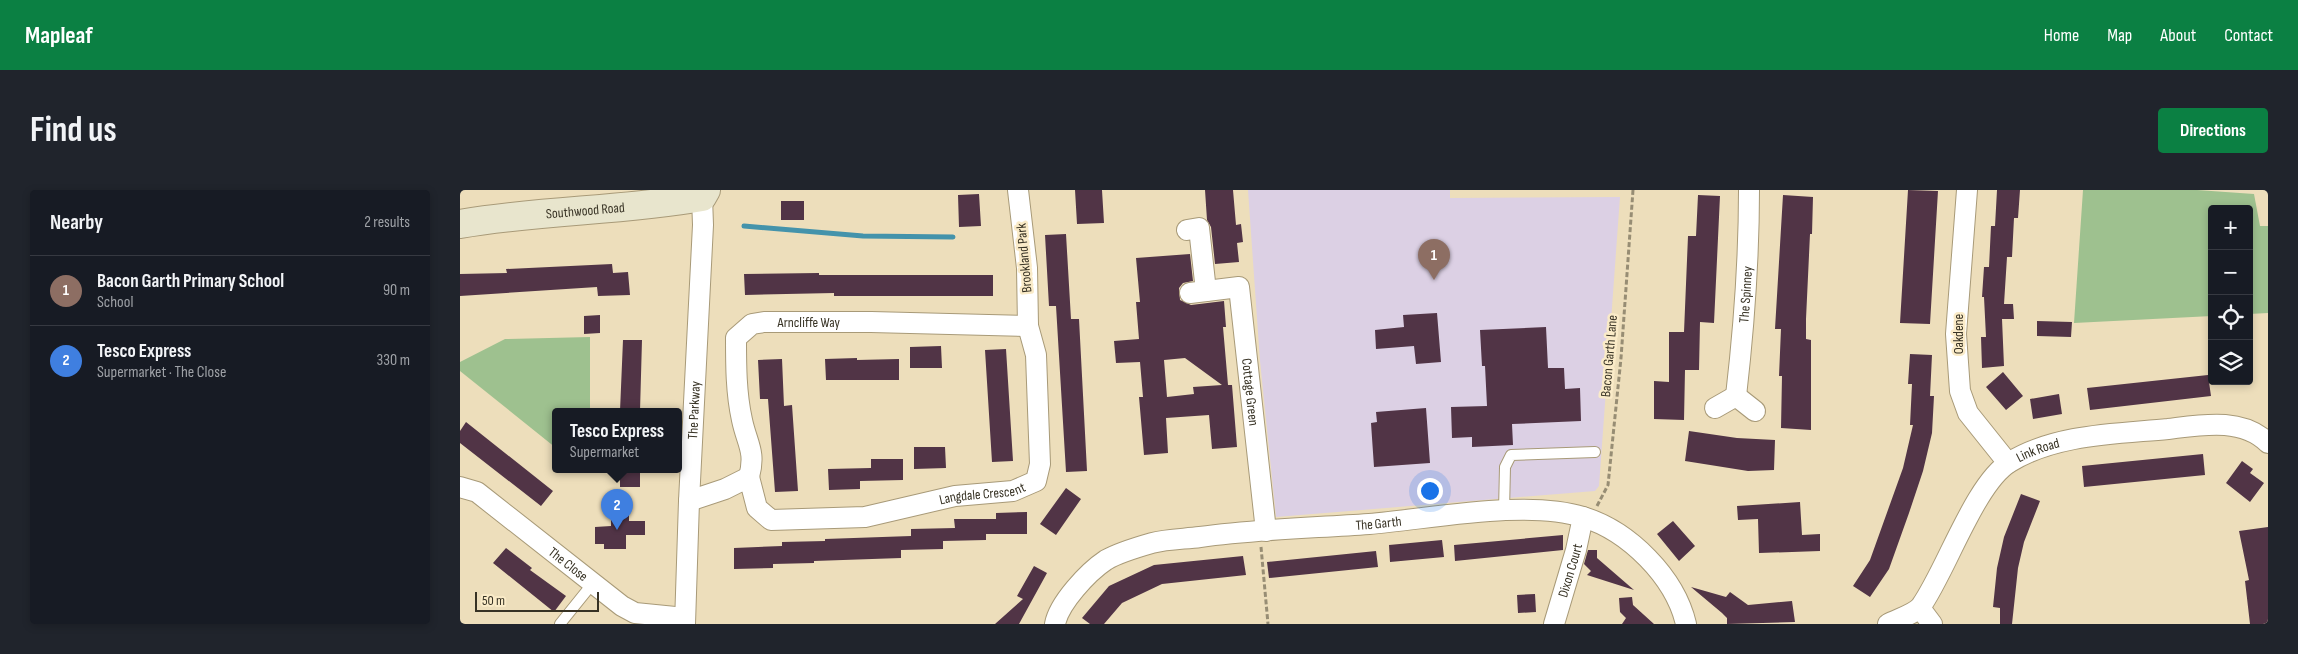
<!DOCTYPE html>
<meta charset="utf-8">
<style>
:root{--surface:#171b24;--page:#20242c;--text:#f1f3f6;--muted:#9ea1a6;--line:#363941;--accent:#0b8043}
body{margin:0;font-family:"Sofia Sans Condensed",sans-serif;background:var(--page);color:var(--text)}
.controls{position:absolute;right:15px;top:15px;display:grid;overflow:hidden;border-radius:5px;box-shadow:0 2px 8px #0003}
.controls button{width:45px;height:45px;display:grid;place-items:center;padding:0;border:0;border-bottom:1px solid var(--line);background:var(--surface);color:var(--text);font:25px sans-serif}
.scale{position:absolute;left:15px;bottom:12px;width:124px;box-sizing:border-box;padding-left:5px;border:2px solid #373224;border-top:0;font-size:14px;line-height:18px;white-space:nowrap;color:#373224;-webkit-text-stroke:4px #faebc8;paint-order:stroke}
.you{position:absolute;left:969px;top:300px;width:18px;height:18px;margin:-12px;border:4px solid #fff;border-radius:50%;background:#1a73e8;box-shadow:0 0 0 8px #1a73e833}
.badge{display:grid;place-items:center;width:32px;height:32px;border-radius:50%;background:var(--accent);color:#fff;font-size:16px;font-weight:700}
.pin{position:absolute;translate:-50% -41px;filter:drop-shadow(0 1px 2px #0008)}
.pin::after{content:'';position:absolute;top:26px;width:18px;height:15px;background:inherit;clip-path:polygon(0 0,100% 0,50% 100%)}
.popup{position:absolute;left:92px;top:218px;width:130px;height:65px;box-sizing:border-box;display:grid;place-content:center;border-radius:5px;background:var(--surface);filter:drop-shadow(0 1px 4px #0005);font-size:16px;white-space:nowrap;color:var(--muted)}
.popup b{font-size:19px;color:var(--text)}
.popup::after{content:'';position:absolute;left:50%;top:100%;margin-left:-10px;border:10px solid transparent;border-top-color:var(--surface)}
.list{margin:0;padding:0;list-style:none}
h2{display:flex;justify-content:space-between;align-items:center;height:65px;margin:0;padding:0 20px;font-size:21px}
h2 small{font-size:16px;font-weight:400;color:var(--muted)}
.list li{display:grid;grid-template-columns:32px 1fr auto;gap:15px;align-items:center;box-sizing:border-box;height:70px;padding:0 20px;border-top:1px solid var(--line)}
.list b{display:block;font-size:19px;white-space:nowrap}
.list p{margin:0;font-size:16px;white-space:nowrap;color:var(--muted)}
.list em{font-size:16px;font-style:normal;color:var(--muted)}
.icon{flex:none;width:28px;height:28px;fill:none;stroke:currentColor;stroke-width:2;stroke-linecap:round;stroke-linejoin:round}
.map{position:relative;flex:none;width:1808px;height:434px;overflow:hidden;border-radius:5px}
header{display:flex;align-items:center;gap:30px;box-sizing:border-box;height:70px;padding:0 25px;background:var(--accent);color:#fff}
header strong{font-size:24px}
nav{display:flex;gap:28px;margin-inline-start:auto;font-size:18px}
.intro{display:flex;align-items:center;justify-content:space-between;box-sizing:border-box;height:120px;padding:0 30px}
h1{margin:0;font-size:35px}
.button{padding:12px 22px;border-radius:5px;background:var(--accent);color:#fff;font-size:18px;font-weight:700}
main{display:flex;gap:30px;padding:0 30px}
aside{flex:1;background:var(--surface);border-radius:5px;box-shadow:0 2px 8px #0003}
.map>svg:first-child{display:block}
.education{fill:#dcd0e4}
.green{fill:#9ec18f}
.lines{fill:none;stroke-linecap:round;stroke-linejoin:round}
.stream{stroke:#4493ab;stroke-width:5}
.building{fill:#513446;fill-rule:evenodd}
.lane-casing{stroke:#a89a78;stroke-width:12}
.street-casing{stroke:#a89a78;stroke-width:22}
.secondary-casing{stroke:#a89a78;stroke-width:30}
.path{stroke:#978d74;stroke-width:3;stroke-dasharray:5 2.5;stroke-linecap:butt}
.lane{stroke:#fff;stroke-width:10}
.street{stroke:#fff;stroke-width:20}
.secondary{stroke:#e8e5cd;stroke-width:28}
.labels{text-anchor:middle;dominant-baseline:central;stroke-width:5;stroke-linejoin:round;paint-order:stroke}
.street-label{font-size:14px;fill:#373224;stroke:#faebc8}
</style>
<header>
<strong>Mapleaf</strong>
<nav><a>Home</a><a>Map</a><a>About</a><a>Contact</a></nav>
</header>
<div class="intro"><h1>Find us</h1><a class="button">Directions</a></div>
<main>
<aside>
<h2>Nearby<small>2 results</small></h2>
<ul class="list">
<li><span class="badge" style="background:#8d6e63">1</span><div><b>Bacon Garth Primary School</b><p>School</p></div><em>90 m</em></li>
<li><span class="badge" style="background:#3f7fe0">2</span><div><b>Tesco Express</b><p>Supermarket · The Close</p></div><em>330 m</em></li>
</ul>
</aside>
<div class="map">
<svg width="1808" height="434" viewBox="0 0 1808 434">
<rect width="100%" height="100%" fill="#eddebb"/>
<path class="education" d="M788,0H990V8L1160,7L1139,296L1135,301L816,327L800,171Z"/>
<path class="green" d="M1623,0H1737L1794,4L1800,36H1808V123L1789,124V19H1752V126L1614,133Z
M130,147V221H96V258L0,181V172L45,149Z"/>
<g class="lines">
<path class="stream" d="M284,36L403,46L493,47"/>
</g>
<path class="building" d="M615,0H642L644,33L617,34Z
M745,0H773L776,35L781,34L783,52L777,53L779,72L755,74L751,37L747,30Z
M1448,0L1478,1L1470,134L1440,133Z
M1537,0H1560L1558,28H1554L1552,67H1547L1544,114H1553L1554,129H1542L1544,176L1522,178L1521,147H1526L1524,107H1522L1524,77H1529L1531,36H1535Z
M519,4L521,36L499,37L498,5Z
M1238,5L1260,6L1254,133L1240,132L1239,180H1225L1224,230L1194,229V191L1209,192V142H1224L1228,46H1236Z
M1323,5L1353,7L1352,44H1350L1346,129V149L1351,150V240L1321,238L1322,186H1319L1321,139H1315Z
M321,11H344V30H321Z
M606,44L611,129H619L627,281L606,282L596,116H589L585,45Z
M730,64L733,91L723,93L719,98L720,110L731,115L764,111L766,137H763L768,195H772L777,257L752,259L749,225L706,228L708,263L684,265L679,207H683L680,172L656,173L654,151L679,149L676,112H680L676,68ZM725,168L762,195L733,197L734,204L707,207L704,170Z
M152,74L153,83L168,82L170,105L138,106L137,97L0,106V84L47,83L46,79Z
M359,83V85H533V106H374V103L285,105L284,84Z
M977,123L981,172L956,174L954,156L916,159L915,140L944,137L943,125Z
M140,125V143L124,144V126Z
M1577,131L1612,132L1611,147L1577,146Z
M1086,137L1088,178H1104L1105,199L1120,198L1121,231L1052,234L1053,255L1012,257V247L992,248L991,217L1027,216L1025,176H1022L1020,140Z
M163,150H182L180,221H160Z
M481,156L482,178H450V157Z
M546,159L553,271L532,272L525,160Z
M1450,164L1472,165L1470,206H1474L1472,243L1463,281L1449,323L1429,379L1410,407L1393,396L1410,370L1443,278L1453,235H1450L1452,194H1448Z
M397,168V170L439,169V190H366L365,169Z
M322,169L324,216L332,215L338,301L315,302L308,209H300L298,170Z
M1543,182L1563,206L1546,220L1526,197Z
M1748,185L1751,206L1630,220L1627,198Z
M1599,204L1602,224L1573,229L1570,209Z
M966,218L970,273L914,277L911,233L917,232L916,222Z
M6,232L93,301L81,316L0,253V241Z
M1229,241L1277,248L1315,250L1314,280L1288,281L1225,271Z
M454,257H485L486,278L454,279Z
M1743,264L1745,285L1624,297L1622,276Z
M411,269H443V290L400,291V299L369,300L368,279L411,278Z
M1782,271L1793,279L1790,283L1804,293L1790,312L1766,293Z
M160,279H180V297H160Z
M606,298L621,309L596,345L580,334Z
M1561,304L1580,311L1564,352L1558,378L1552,434H1540V418L1533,417L1537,378L1544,347Z
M1340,312L1342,345L1360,344V361L1299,363L1298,329L1278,330L1277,316Z
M156,316H169V331H185V345H166V359H144V354H135V337L151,336V329H156Z
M567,322V344H526V350L483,351V359L441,360V368L354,371V373L313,374V378L274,379V358L322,356V352L365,351V349L451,346V339L495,338L494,329H536V323Z
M1213,331L1235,356L1219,371L1197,344Z
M1808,337V434H1790L1785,391L1789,390L1779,341Z
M1103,345V360L995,371L994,355Z
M982,350L984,367L930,372L929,355Z
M46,358L72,378L70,380L106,406L94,422L33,373Z
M1128,360H1137V368L1174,400L1127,385L1131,381L1124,374Z
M916,361L918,377L809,388L807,372Z
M783,366L786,385L702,394L662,413L644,434H630L622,428L649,396L694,375Z
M574,376L587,383L559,434H535L563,409L557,406Z
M1231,397L1266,407L1270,402L1288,415L1332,411L1335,432L1267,434V428L1262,423Z
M1075,404L1076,422L1058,423L1057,405Z
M1172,407L1173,415L1194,434H1162L1166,428L1160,422L1159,408Z"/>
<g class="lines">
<g class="lane-casing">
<path id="lane" d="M1044,321L1045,277L1051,265L1135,262
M100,434L133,393"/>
</g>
<g class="street-casing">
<g id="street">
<path d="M1507,0L1496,144L1500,201L1508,223L1548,273"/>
<path d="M727,40L739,38L746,101"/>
<path id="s1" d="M730,103L779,97L806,341"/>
<path id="s2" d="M1276,206C1284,137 1289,69 1289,0"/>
<path d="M1255,218L1276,206L1295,221"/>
<path id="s3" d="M289,287C296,261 287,254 282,230C276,203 276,175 276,148L292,134L304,132H411L568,136"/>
<path id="s4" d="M0,297L17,302L162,416L175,423L225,428"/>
<path id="s5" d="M229,311L265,299L289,287L297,318L311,330L405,327L495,306L553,301L576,291L580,274L576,165L568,136L567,78L558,0"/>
<path d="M1460,418L1472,434"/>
<path id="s6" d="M225,434L229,311L243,35L242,7"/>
<path id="s7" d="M595,434C599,413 628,382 646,370C658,363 678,357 692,353C707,349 725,349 740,347C796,339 853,338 909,334C970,329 1066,309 1123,327C1169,341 1215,387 1226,434"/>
<path id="s8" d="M1094,434L1116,360L1123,327"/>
<path id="s9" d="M1428,434C1437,429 1455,424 1461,416C1486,381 1515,293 1550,272C1596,244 1655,244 1708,239C1741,235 1782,227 1808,253"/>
</g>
</g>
<g class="secondary-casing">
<g id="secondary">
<path id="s10" d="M0,34C80,20 163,21 242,7L246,0"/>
</g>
</g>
<path class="path" d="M1137,316L1148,295L1161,168L1173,0
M801,357L808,434"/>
<use href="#lane" class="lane"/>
<use href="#street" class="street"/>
<use href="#secondary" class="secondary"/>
</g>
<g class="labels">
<g class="street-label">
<text stroke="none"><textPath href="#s10" startOffset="126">Southwood Road</textPath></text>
<text transform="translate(564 68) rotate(-95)">Brookland Park</text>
<text stroke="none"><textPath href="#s2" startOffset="102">The Spinney</textPath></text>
<text stroke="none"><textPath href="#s3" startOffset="219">Arncliffe Way</textPath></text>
<text transform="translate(1498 144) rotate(-90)">Oakdene</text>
<text transform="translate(1149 166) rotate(-85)">Bacon Garth Lane</text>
<text stroke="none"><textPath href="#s1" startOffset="155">Cottage Green</textPath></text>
<text stroke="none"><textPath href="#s6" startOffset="214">The Parkway</textPath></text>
<text stroke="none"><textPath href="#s9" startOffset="239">Link Road</textPath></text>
<text stroke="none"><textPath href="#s5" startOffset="329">Langdale Crescent</textPath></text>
<text stroke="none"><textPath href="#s7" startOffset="360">The Garth</textPath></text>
<text stroke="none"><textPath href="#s4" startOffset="134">The Close</textPath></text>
<text stroke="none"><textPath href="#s8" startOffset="56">Dixon Court</textPath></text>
</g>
</g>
</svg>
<div class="controls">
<button>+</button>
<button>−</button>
<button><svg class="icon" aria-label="locate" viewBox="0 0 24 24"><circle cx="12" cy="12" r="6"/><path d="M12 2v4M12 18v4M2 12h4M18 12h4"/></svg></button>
<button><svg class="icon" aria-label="layers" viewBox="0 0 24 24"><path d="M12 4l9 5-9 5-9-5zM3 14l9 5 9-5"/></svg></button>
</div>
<div class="scale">50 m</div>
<div class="you"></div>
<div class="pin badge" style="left:974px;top:90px;background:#8d6e63">1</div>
<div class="pin badge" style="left:157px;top:340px;background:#3f7fe0">2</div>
<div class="popup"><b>Tesco Express</b>Supermarket</div>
</div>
</main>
